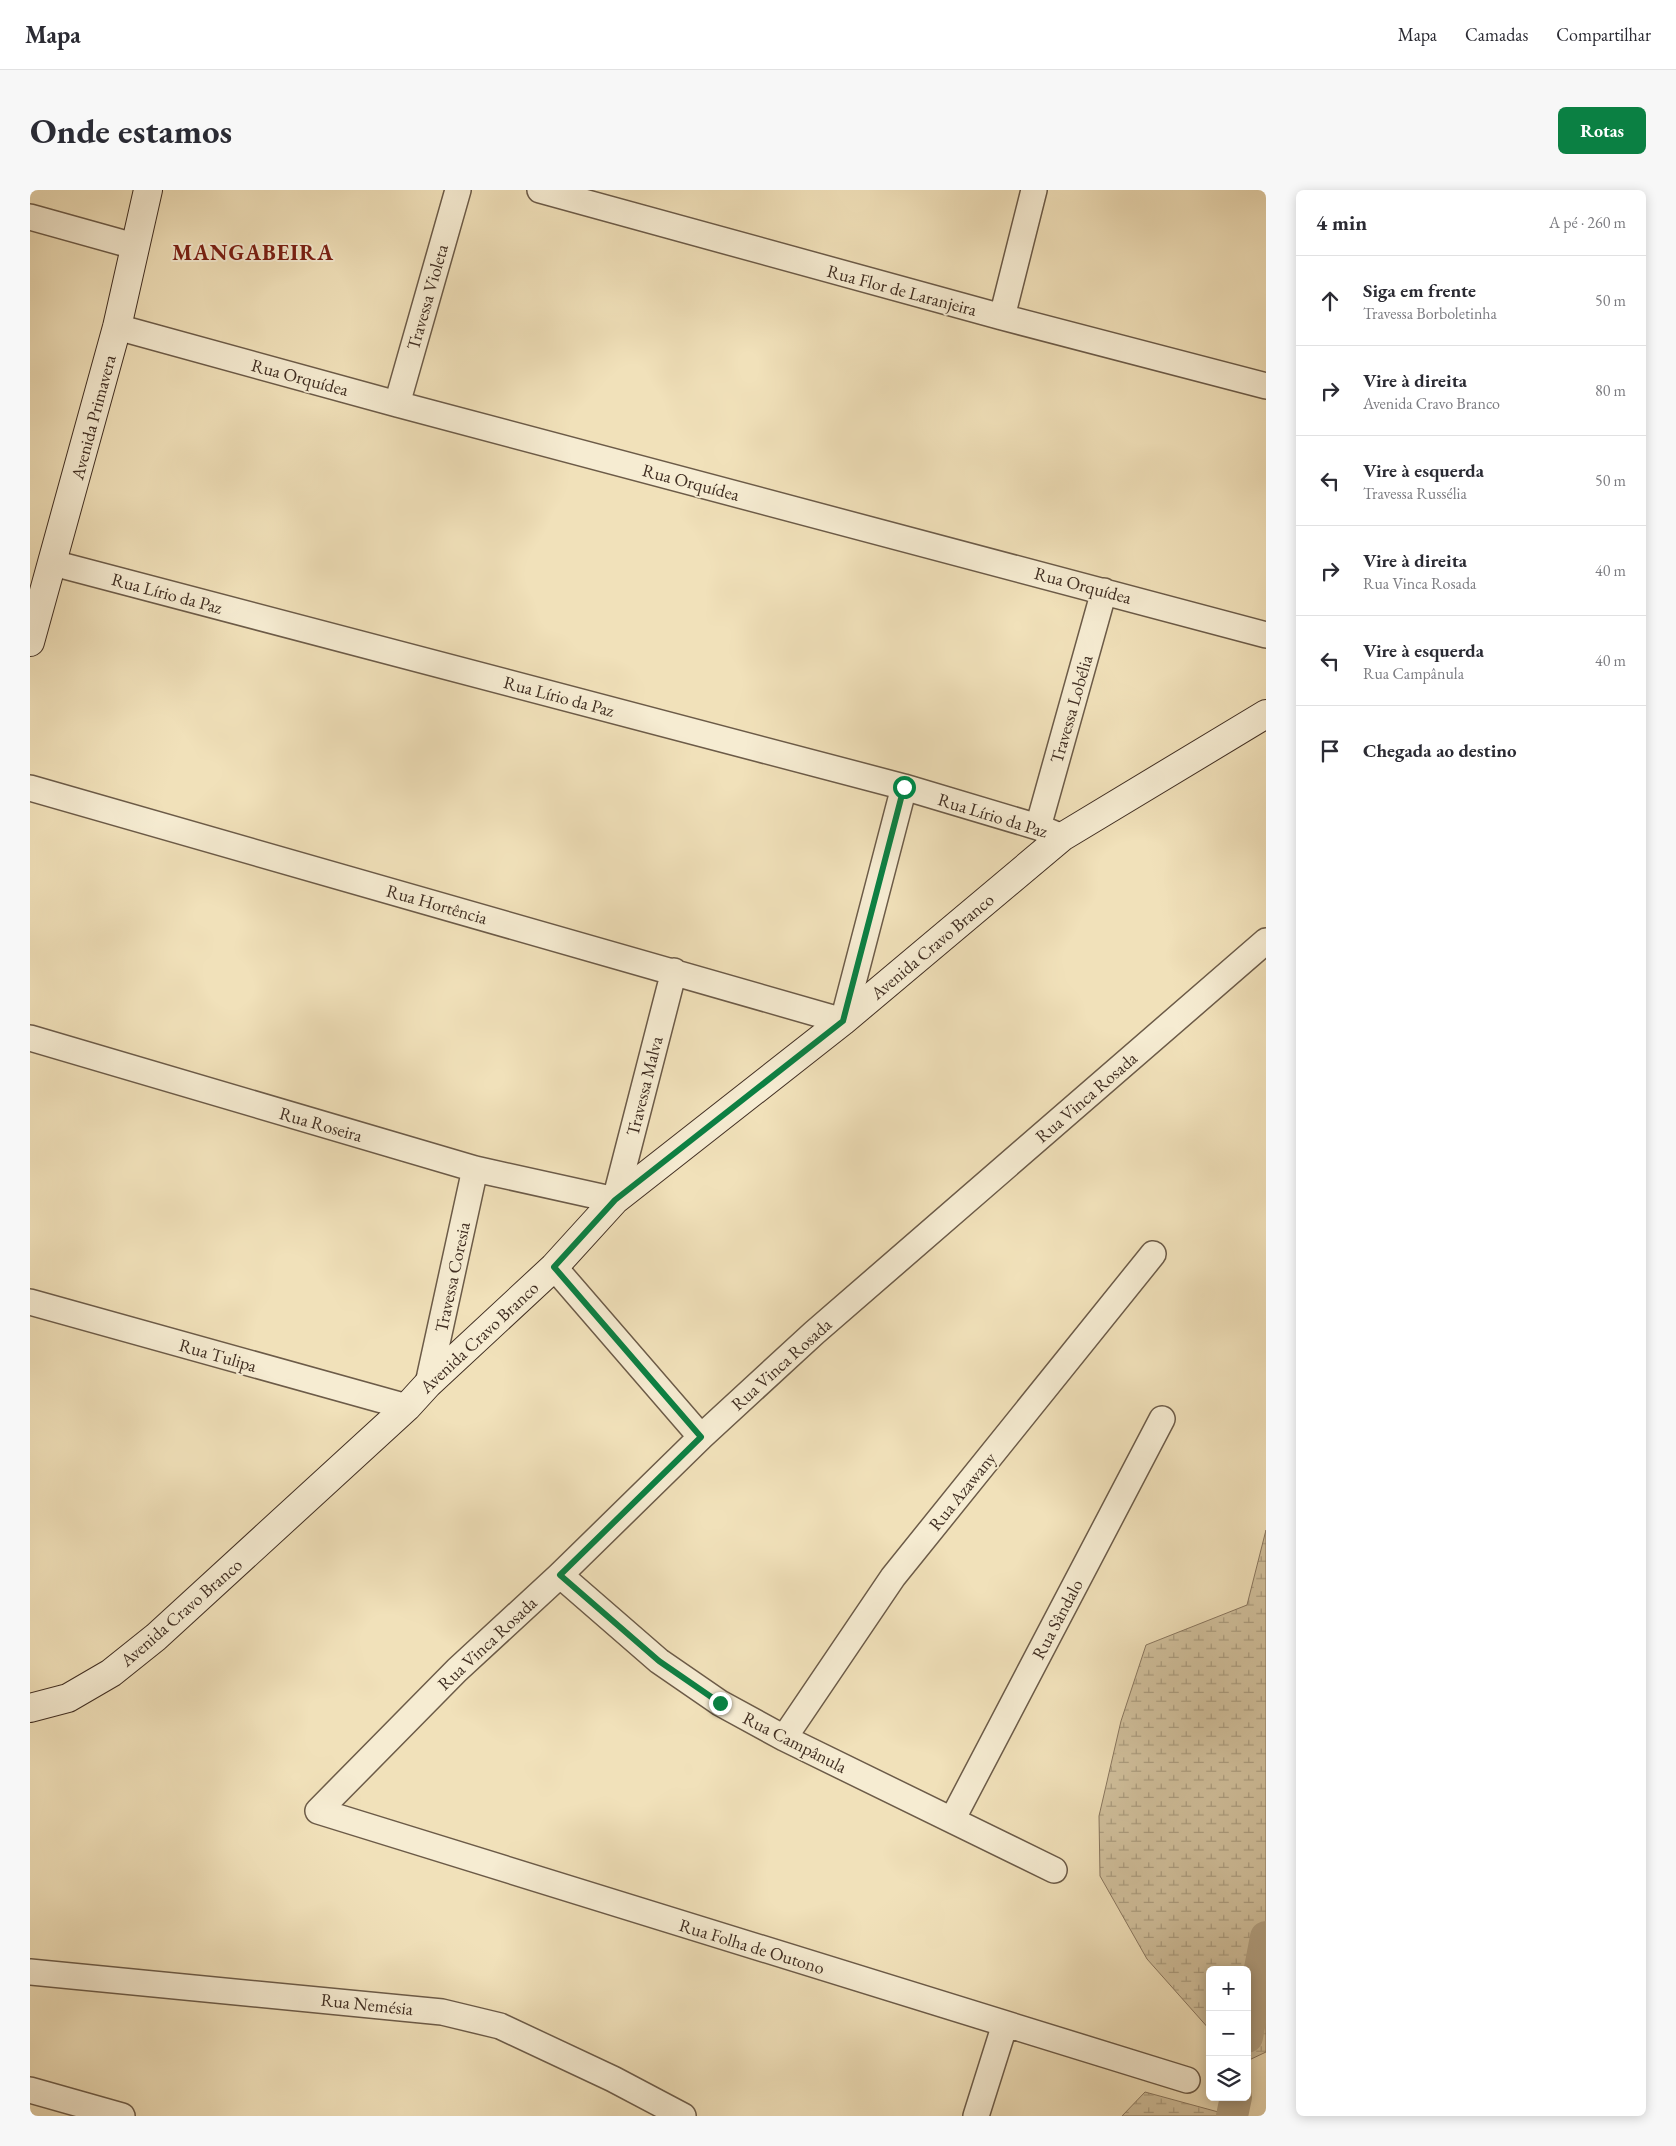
<!DOCTYPE html>
<html lang="pt">
<meta charset="utf-8">
<style>
:root{--surface:#fff;--page:#f7f7f7;--text:#2b2b33;--muted:#7c7c81;--line:#e1e1e2;--accent:#0b8043}
body{margin:0;font-family:"EB Garamond",serif;background:var(--page);color:var(--text)}
.controls{position:absolute;right:15px;bottom:15px;display:grid;overflow:hidden;border-radius:8px;box-shadow:0 2px 12px #0003}
.controls button{width:45px;height:45px;display:grid;place-items:center;padding:0;border:0;border-bottom:1px solid var(--line);background:var(--surface);color:var(--text);font:25px sans-serif}
.stop{position:absolute;width:15px;height:15px;margin:-11px;border:4px solid #0b8043;border-radius:50%;background:#fff}
.stop.end{background:#0b8043;border-color:#fff;box-shadow:0 1px 5px #0008}
.list{margin:0;padding:0;list-style:none}
h2{display:flex;justify-content:space-between;align-items:center;height:65px;margin:0;padding:0 20px;font-size:21px}
h2 small{font-size:16px;font-weight:400;color:var(--muted)}
.list li{display:grid;grid-template-columns:32px 1fr auto;gap:15px;align-items:center;box-sizing:border-box;height:90px;padding:0 20px;border-top:1px solid var(--line)}
.list b{display:block;font-size:19px;white-space:nowrap}
.list p{margin:0;font-size:16px;white-space:nowrap;color:var(--muted)}
.list em{font-size:16px;font-style:normal;color:var(--muted)}
.icon{flex:none;width:28px;height:28px;fill:none;stroke:currentColor;stroke-width:2;stroke-linecap:round;stroke-linejoin:round}
.map{position:relative;flex:none;width:1236px;height:1926px;overflow:hidden;border-radius:8px}
header{display:flex;align-items:center;gap:30px;box-sizing:border-box;height:70px;padding:0 25px;background:var(--surface);border-bottom:1px solid var(--line)}
header strong{font-size:24px}
nav{display:flex;gap:28px;margin-inline-start:auto;font-size:18px}
.intro{display:flex;align-items:center;justify-content:space-between;box-sizing:border-box;height:120px;padding:0 30px}
h1{margin:0;font-size:35px}
.button{padding:12px 22px;border-radius:8px;background:var(--accent);color:#fff;font-size:18px;font-weight:700}
main{display:flex;gap:30px;padding:0 30px}
aside{flex:1;background:var(--surface);border-radius:8px;box-shadow:0 2px 12px #0003}
.map>svg:first-child{display:block}
.wetland{fill:url(#wetland-marsh);stroke:#8a7861}
.lines{fill:none;stroke-linecap:round;stroke-linejoin:round}
.canal{stroke:#b5a486;stroke-width:32}
.street-casing{stroke:#6c5b48;stroke-width:28}
.secondary-casing{stroke:#402e22;stroke-width:30}
.street{stroke:#f6ecd2;stroke-width:25}
.secondary{stroke:#f6ecd2;stroke-width:28}
.route{stroke:#0b8043;stroke-width:6}
.labels{text-anchor:middle;dominant-baseline:central;stroke-width:4;stroke-linejoin:round;paint-order:stroke}
.street-label{font-size:18px;fill:#402e22;stroke:#f6ecd2}
.district-label{font-size:22px;font-weight:bold;letter-spacing:1px;fill:#7a1f14;stroke:#f6ecd2}
</style>
<header>
<strong>Mapa</strong>
<nav><a>Mapa</a><a>Camadas</a><a>Compartilhar</a></nav>
</header>
<div class="intro"><h1>Onde estamos</h1><a class="button">Rotas</a></div>
<main>
<div class="map">
<svg width="1236" height="1926" viewBox="0 0 1236 1926">
<defs>
<pattern id="wetland-marsh" width="20" height="14" patternUnits="userSpaceOnUse" patternTransform="scale(1.25)"><rect width="20" height="14" fill="#d3c3a0"/><path d="M1 5h8M5 5V1M11 12h8M15 12V8" fill="none" stroke="#ad9f82"/></pattern>
</defs>
<rect width="100%" height="100%" fill="#f1e1ba"/>
<filter id="stains"><feTurbulence type="fractalNoise" baseFrequency=".004" numOctaves="4"/><feColorMatrix values="0 0 0 0 .2 0 0 0 0 .09 0 0 0 0 .02 0 0 0 .5 -.17"/></filter>
<radialGradient id="worn" r=".72"><stop offset=".6" stop-color="#630" stop-opacity="0"/><stop offset="1" stop-color="#630" stop-opacity=".3"/></radialGradient>
<path class="wetland" d="M1236,1340V1862L1217,1871V1780H1180V1840L1117,1769L1070,1686L1069,1626L1091,1531L1116,1455L1217,1415Z
M1115,1902L1203,1926H1092Z"/>
<g class="lines">
<path class="canal" d="M1217,1847L1236,1747
M1202,1926L1206,1907"/>
<g class="street-casing">
<path id="street" d="M510,0L972,127L1236,196
M0,27L104,56
M972,127L1004,0
M87,137L367,214L1236,445
M367,214L428,0
M23,373L874,597L1008,637L1032,647
M0,598L813,831L874,597
M1008,637L1074,401
M0,848L445,979L585,1010L644,781
M524,1077L671,1247
M0,1112L377,1217
M398,1194L445,979
M530,1385L629,1471L690,1513L754,1548L1024,1680
M754,1548L863,1387L1123,1064
M922,1630L1132,1229
M0,1782L412,1822L470,1836L583,1889L653,1926
M1157,1890L288,1621L427,1480L530,1385L671,1247L784,1143L1236,751
M0,1900L92,1926
M946,1926L975,1834"/>
</g>
<g class="secondary-casing">
<path id="secondary" d="M0,452L87,137L118,0
M0,1518L38,1508L81,1483L126,1447L377,1217L398,1194L524,1077L585,1010L813,831L1032,647L1236,524"/>
</g>
<use href="#street" class="street"/>
<use href="#secondary" class="secondary"/>
</g>
<g class="lines">
<path class="route" d="M690,1513L629,1471L530,1385L671,1247L524,1077L585,1010L813,831L874,597"/>
</g>
<g class="labels">
<g class="street-label">
<text transform="translate(872 100) rotate(15)">Rua Flor de Laranjeira</text>
<text transform="translate(397 107) rotate(-74)">Travessa Violeta</text>
<text transform="translate(270 187) rotate(15)">Rua Orquídea</text>
<text transform="translate(63 227) rotate(-75)">Avenida Primavera</text>
<text transform="translate(661 292) rotate(15)">Rua Orquídea</text>
<text transform="translate(1053 395) rotate(15)">Rua Orquídea</text>
<text transform="translate(137 403) rotate(15)">Rua Lírio da Paz</text>
<text transform="translate(529 506) rotate(15)">Rua Lírio da Paz</text>
<text transform="translate(1041 519) rotate(-74)">Travessa Lobélia</text>
<text transform="translate(963 625) rotate(17)">Rua Lírio da Paz</text>
<text transform="translate(407 714) rotate(16)">Rua Hortência</text>
<text transform="translate(902 756) rotate(-40)">Avenida Cravo Branco</text>
<text transform="translate(614 896) rotate(-76)">Travessa Malva</text>
<text transform="translate(1056 907) rotate(-41)">Rua Vinca Rosada</text>
<text transform="translate(291 934) rotate(16)">Rua Roseira</text>
<text transform="translate(422 1087) rotate(-78)">Travessa Coresia</text>
<text transform="translate(449 1147) rotate(-43)">Avenida Cravo Branco</text>
<text transform="translate(188 1165) rotate(16)">Rua Tulipa</text>
<text transform="translate(751 1174) rotate(-42)">Rua Vinca Rosada</text>
<text transform="translate(932 1301) rotate(-51)">Rua Azawany</text>
<text transform="translate(151 1422) rotate(-41)">Avenida Cravo Branco</text>
<text transform="translate(1027 1429) rotate(-62)">Rua Sândalo</text>
<text transform="translate(457 1453) rotate(-43)">Rua Vinca Rosada</text>
<text transform="translate(765 1552) rotate(27)">Rua Campânula</text>
<text transform="translate(722 1756) rotate(17)">Rua Folha de Outono</text>
<text transform="translate(337 1814) rotate(6)">Rua Nemésia</text>
</g>
<g class="district-label">
<text x="223" y="62">MANGABEIRA</text>
</g>
</g>
<rect width="100%" height="100%" filter="url(#stains)"/>
<rect width="100%" height="100%" fill="url(#worn)"/>
</svg>
<div class="controls">
<button>+</button>
<button>−</button>
<button><svg class="icon" aria-label="layers" viewBox="0 0 24 24"><path d="M12 4l9 5-9 5-9-5zM3 14l9 5 9-5"/></svg></button>
</div>
<div class="stop" style="left:874px;top:597px"></div>
<div class="stop end" style="left:690px;top:1513px"></div>
</div>
<aside>
<h2>4 min<small>A pé · 260 m</small></h2>
<ul class="list">
<li><svg class="icon" aria-label="ahead" viewBox="0 0 24 24"><path d="M12 20V5M6 11l6-6 6 6"/></svg><div><b>Siga em frente</b><p>Travessa Borboletinha</p></div><em>50 m</em></li>
<li><svg class="icon" aria-label="right" viewBox="0 0 24 24"><path d="M7 20v-9h11M14 6l5 5-5 5"/></svg><div><b>Vire à direita</b><p>Avenida Cravo Branco</p></div><em>80 m</em></li>
<li><svg class="icon" aria-label="left" viewBox="0 0 24 24"><path d="M17 20v-9H6M10 6l-5 5 5 5"/></svg><div><b>Vire à esquerda</b><p>Travessa Russélia</p></div><em>50 m</em></li>
<li><svg class="icon" aria-label="right" viewBox="0 0 24 24"><path d="M7 20v-9h11M14 6l5 5-5 5"/></svg><div><b>Vire à direita</b><p>Rua Vinca Rosada</p></div><em>40 m</em></li>
<li><svg class="icon" aria-label="left" viewBox="0 0 24 24"><path d="M17 20v-9H6M10 6l-5 5 5 5"/></svg><div><b>Vire à esquerda</b><p>Rua Campânula</p></div><em>40 m</em></li>
<li><svg class="icon" aria-label="arrive" viewBox="0 0 24 24"><path d="M6 21V4h12l-3 4 3 4H6"/></svg><div><b>Chegada ao destino</b></div></li>
</ul>
</aside>
</main>
